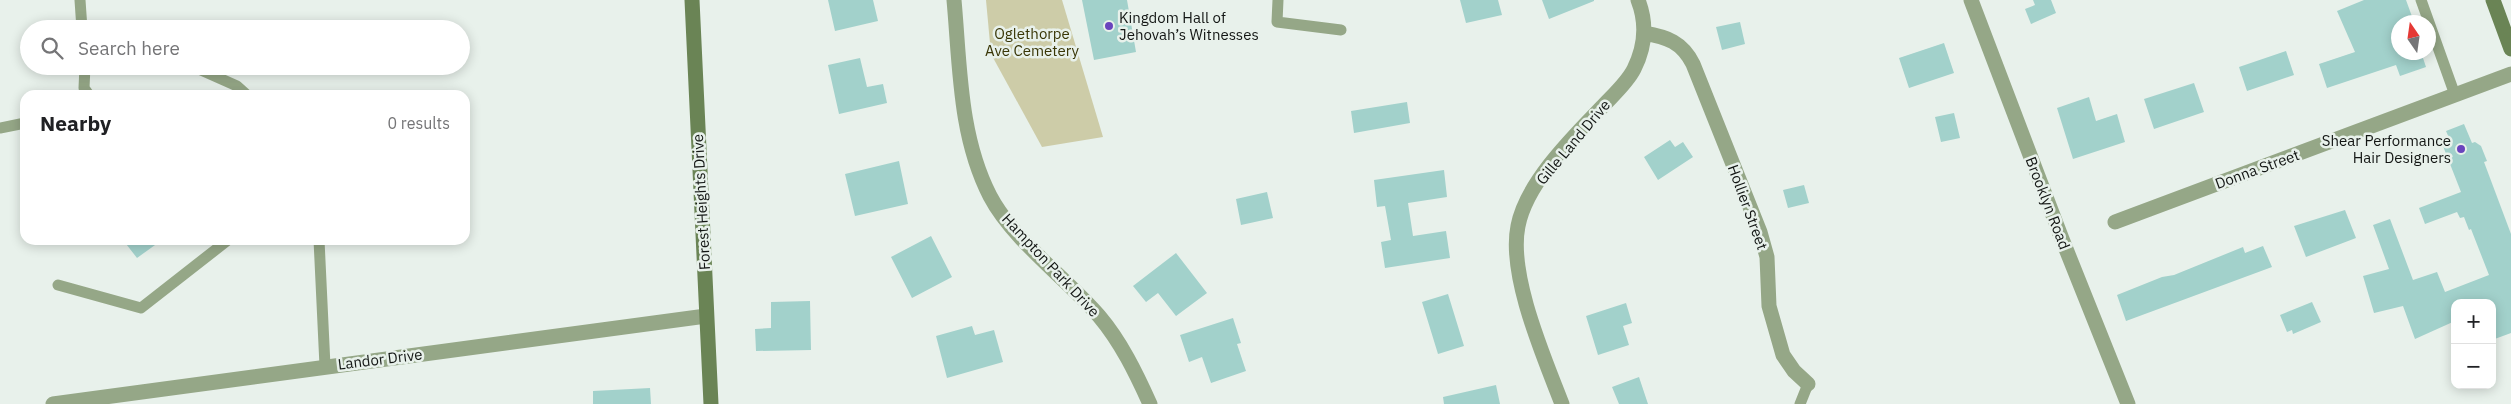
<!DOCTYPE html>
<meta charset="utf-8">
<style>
:root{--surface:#fff;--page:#f6f6f6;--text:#202124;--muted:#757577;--line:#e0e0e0}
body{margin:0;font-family:"IBM Plex Sans",sans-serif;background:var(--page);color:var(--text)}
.controls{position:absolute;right:15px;bottom:15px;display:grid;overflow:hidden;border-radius:10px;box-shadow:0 2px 12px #0003}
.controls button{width:45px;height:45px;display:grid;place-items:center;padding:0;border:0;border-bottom:1px solid var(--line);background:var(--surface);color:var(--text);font:25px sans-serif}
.compass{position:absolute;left:2391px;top:15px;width:45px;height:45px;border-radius:50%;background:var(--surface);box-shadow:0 2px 12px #0003;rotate:347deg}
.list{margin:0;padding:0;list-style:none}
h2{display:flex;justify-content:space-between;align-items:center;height:65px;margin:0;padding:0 20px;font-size:21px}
h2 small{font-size:16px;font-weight:400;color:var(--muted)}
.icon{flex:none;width:28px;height:28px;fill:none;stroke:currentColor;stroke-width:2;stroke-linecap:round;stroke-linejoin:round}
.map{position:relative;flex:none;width:2511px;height:404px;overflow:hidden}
.search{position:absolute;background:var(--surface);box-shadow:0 2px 12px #0003;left:20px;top:20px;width:450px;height:55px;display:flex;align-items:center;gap:12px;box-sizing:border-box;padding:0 18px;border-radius:28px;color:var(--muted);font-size:19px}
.panel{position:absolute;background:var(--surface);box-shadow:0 2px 12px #0003;left:20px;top:90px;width:450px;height:155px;border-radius:15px}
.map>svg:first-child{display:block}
.green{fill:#cdcca8}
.building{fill:#a2d1cb}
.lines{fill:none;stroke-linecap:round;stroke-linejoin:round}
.lane{stroke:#95a787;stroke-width:11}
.street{stroke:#95a787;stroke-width:15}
.secondary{stroke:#6a8455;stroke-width:15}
.poi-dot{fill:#6944bd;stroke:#e8f1eb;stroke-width:2}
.labels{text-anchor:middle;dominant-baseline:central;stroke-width:5;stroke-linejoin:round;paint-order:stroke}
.poi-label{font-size:15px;fill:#131614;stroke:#e8f1eb;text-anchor:start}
.park-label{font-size:15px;fill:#393606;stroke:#e8f1eb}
.street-label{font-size:15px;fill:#131614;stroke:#e8f1eb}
</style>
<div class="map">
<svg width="2511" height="404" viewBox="0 0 2511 404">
<rect width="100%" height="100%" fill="#e8f1eb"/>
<path class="green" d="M986,0H1062L1103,137L1042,147L991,54Z"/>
<path class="building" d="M828,0H873L878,21L835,31Z
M1082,0H1127L1136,52L1094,60Z
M1460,0H1498L1502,15L1466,23Z
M1542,0H1594V1L1549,19Z
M2033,0H2051L2056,13L2031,24L2025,9L2035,5Z
M2364,0H2406L2414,22H2398V52H2421L2426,67L2400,76L2396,65L2327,88L2319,64L2355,52L2337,11Z
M1740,22L1745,44L1722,50L1716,27Z
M1944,43L1954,73L1909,88L1899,58Z
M2286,51L2294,75L2247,91L2239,67Z
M860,58L867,87L883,84L887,103L839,114L828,65Z
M2194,83L2204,112L2154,129L2144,99Z
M2089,97L2096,121L2117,114L2125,142L2073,159L2057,108Z
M1407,102L1410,123L1354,133L1351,111Z
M1954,113L1960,138L1941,142L1935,117Z
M2464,124L2472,143L2475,142L2481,146L2487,161L2484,162L2511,234V333L2492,340V303H2455V321L2415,339L2403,306L2374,313L2363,276L2389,269L2373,225L2390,219L2413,280L2437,272L2445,292L2489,275L2471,229L2469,230L2464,217L2460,218L2457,212L2425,224L2419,208L2461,192L2441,141L2449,138L2446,131Z
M1670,140L1675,147L1683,142L1693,157L1658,180L1644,157Z
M899,161L908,204L855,216L845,174Z
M1444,170L1447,197L1408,203L1413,236L1446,231L1450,258L1385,268L1381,242L1391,240L1385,206L1377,207L1374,180Z
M1804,185L1809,203L1788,208L1783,190Z
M1267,192L1273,218L1241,225L1236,199Z
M2345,210L2356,238L2306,257L2294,226Z
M931,236L952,277L912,298L891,257Z
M123,240H162L137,258Z
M2263,246L2272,267L2126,321L2117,295L2162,277L2174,275L2243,247L2245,253Z
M1176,253L1207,293L1176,316L1158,293L1146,302L1133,286Z
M1448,294L1464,346L1438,354L1422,302Z
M810,301L811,350L756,351L755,329L771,328V302Z
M2312,302L2321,322L2293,334L2292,330L2287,332L2280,315Z
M1626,303L1632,323L1623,326L1629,345L1598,355L1586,316Z
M1233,318L1241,343L1237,344L1246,371L1211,383L1202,357L1189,362L1180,335Z
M972,326L975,335L994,330L1003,362L947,378L936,336Z
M1639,377L1648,404H1619L1612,387Z
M1496,385L1500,404H1444L1443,397Z
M650,388L651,404H593V391Z"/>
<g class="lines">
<path class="lane" d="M80,0L82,29
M1278,0L1277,22L1341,30
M2421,0L2455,95
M85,66L84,88L89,95
M192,66L237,86L247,95
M0,128L25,123
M319,240L325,366
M58,285L141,308L228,240
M1800,404L1808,384"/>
<path class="street" d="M954,0C960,65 959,136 990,196C1013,240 1066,278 1099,316C1121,342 1136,373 1150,404
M1971,0L2062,239L2128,404
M1644,33C1667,37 1682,42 1693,64L1760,232L1767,257L1769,306L1783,355L1794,371L1808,384
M2115,222L2511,74
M53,404L706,316
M1562,404C1544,357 1508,275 1518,226C1526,183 1573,137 1602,107C1613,95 1627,83 1634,69C1645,47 1647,23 1638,0"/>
<path class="secondary" d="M692,0L711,404
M2493,0L2511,49"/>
</g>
<g class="poi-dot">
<circle cx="1109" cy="26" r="5"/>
<circle cx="2461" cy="149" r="5"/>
</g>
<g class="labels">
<g class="poi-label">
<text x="1119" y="17">Kingdom Hall of<tspan x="1119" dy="17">Jehovah’s Witnesses</tspan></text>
<text x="2451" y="140" text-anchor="end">Shear Performance<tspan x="2451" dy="17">Hair Designers</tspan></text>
</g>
<g class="park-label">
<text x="1032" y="33">Oglethorpe<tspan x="1032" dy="17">Ave Cemetery</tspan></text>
</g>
<g class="street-label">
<text transform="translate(1573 142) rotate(-50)">Gille Land Drive</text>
<text transform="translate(2257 169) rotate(-20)">Donna Street</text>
<text transform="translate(701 202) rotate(-93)">Forest Heights Drive</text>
<text transform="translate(2048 203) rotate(69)">Brooklyn Road</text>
<text transform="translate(1748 207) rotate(70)">Hollier Street</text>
<text transform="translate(1051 265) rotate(47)">Hampton Park Drive</text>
<text transform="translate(380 359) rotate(-7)">Landor Drive</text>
</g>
</g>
</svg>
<div class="controls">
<button>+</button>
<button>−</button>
</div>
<svg class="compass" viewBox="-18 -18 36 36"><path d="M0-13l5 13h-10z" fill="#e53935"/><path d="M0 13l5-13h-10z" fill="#757577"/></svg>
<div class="search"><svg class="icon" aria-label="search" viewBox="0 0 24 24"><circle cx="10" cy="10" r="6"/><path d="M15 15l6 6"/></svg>Search here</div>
<section class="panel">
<h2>Nearby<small>0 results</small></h2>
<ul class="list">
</ul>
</section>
</div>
